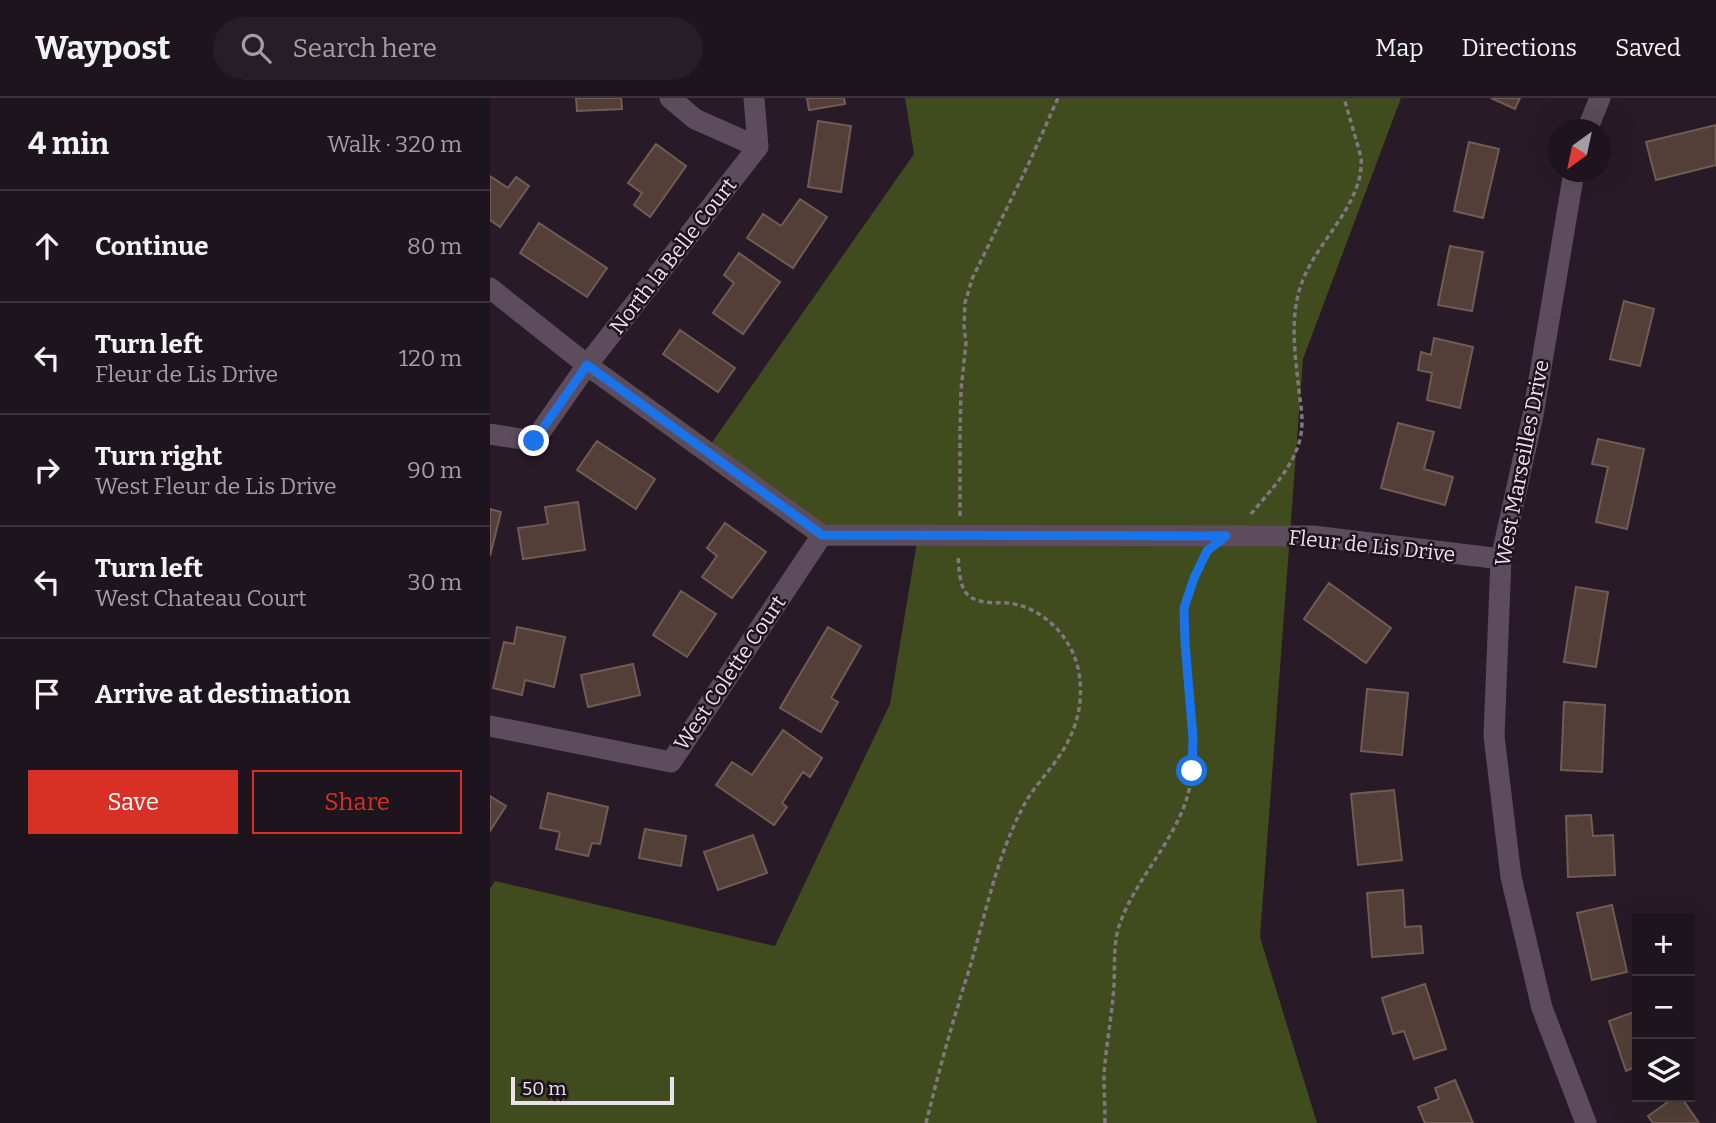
<!DOCTYPE html>
<meta charset="utf-8">
<style>
:root{--surface:#1e141d;--page:#261d26;--text:#f1f3f6;--muted:#a19ea4;--line:#3c333b;--accent:#d93025}
body{margin:0;font-family:Bitter,serif;background:var(--page);color:var(--text)}
.controls{position:absolute;right:21px;bottom:21px;display:grid;overflow:hidden;border-radius:0px;box-shadow:0 7px 28px #0002}
.controls button{width:63px;height:63px;display:grid;place-items:center;padding:0;border:0;border-bottom:2px solid var(--line);background:var(--surface);color:var(--text);font:35px sans-serif}
.compass{position:absolute;left:1058px;top:21px;width:63px;height:63px;border-radius:50%;background:var(--surface);box-shadow:0 7px 28px #0002;rotate:213deg}
.scale{position:absolute;left:21px;bottom:18px;width:163px;box-sizing:border-box;padding-left:7px;border:4px solid #ebe2ea;border-top:0;font-size:19px;line-height:24px;white-space:nowrap;color:#ebe2ea;-webkit-text-stroke:5px #1e121e;paint-order:stroke}
.stop{position:absolute;width:21px;height:21px;margin:-16px;border:5px solid #1a73e8;border-radius:50%;background:#fff}
.stop.end{background:#1a73e8;border-color:#fff;box-shadow:0 2px 7px #0008}
.list{margin:0;padding:0;list-style:none}
h2{display:flex;justify-content:space-between;align-items:center;height:91px;margin:0;padding:0 28px;font-size:30px}
h2 small{font-size:23px;font-weight:400;color:var(--muted)}
.list li{display:grid;grid-template-columns:46px 1fr auto;gap:21px;align-items:center;box-sizing:border-box;height:112px;padding:0 28px;border-top:2px solid var(--line)}
.list b{display:block;font-size:26px;white-space:nowrap}
.list p{margin:0;font-size:23px;white-space:nowrap;color:var(--muted)}
.list em{font-size:23px;font-style:normal;color:var(--muted)}
.actions{display:flex;gap:14px;padding:21px 28px}
.actions a{flex:1;padding:16px 0;border:2px solid var(--accent);border-radius:0px;text-align:center;font-size:24px;color:var(--accent)}
.actions .main{background:var(--accent);color:#fff}
.icon{flex:none;width:38px;height:38px;fill:none;stroke:currentColor;stroke-width:2;stroke-linecap:round;stroke-linejoin:round}
.map{position:relative;flex:none;width:1226px;height:1025px;overflow:hidden}
header{display:flex;align-items:center;gap:42px;box-sizing:border-box;height:98px;padding:0 35px;background:var(--surface);border-bottom:2px solid var(--line)}
header strong{font-size:33px}
nav{display:flex;gap:38px;margin-inline-start:auto;font-size:24px}
.search{width:490px;height:63px;background:var(--page);display:flex;align-items:center;gap:18px;box-sizing:border-box;padding:0 24px;border-radius:38px;color:var(--muted);font-size:26px}
main{display:flex}
aside{flex:1;background:var(--surface)}
.map>svg:first-child{display:block}
.green{fill:#404b1e}
.building{fill:#533f38;stroke:#715c54;stroke-width:2}
.lines{fill:none;stroke-linecap:round;stroke-linejoin:round}
.path{stroke:#827781;stroke-width:3.5;stroke-dasharray:5 3.5;stroke-linecap:butt}
.street{stroke:#5d4d5c;stroke-width:21}
.route{stroke:#1a73e8;stroke-width:9}
.labels{text-anchor:middle;dominant-baseline:central;stroke-width:5;stroke-linejoin:round;paint-order:stroke}
.street-label{font-size:21px;fill:#ebe2ea;stroke:#1e121e}
</style>
<header>
<strong>Waypost</strong>
<div class="search"><svg class="icon" aria-label="search" viewBox="0 0 24 24"><circle cx="10" cy="10" r="6"/><path d="M15 15l6 6"/></svg>Search here</div>
<nav><a>Map</a><a>Directions</a><a>Saved</a></nav>
</header>
<main>
<aside>
<h2>4 min<small>Walk · 320 m</small></h2>
<ul class="list">
<li><svg class="icon" aria-label="ahead" viewBox="0 0 24 24"><path d="M12 20V5M6 11l6-6 6 6"/></svg><div><b>Continue</b></div><em>80 m</em></li>
<li><svg class="icon" aria-label="left" viewBox="0 0 24 24"><path d="M17 20v-9H6M10 6l-5 5 5 5"/></svg><div><b>Turn left</b><p>Fleur de Lis Drive</p></div><em>120 m</em></li>
<li><svg class="icon" aria-label="right" viewBox="0 0 24 24"><path d="M7 20v-9h11M14 6l5 5-5 5"/></svg><div><b>Turn right</b><p>West Fleur de Lis Drive</p></div><em>90 m</em></li>
<li><svg class="icon" aria-label="left" viewBox="0 0 24 24"><path d="M17 20v-9H6M10 6l-5 5 5 5"/></svg><div><b>Turn left</b><p>West Chateau Court</p></div><em>30 m</em></li>
<li><svg class="icon" aria-label="arrive" viewBox="0 0 24 24"><path d="M6 21V4h12l-3 4 3 4H6"/></svg><div><b>Arrive at destination</b></div></li>
</ul>
<div class="actions"><a class="main">Save</a><a>Share</a></div>
</aside>
<div class="map">
<svg width="1226" height="1025" viewBox="0 0 1226 1025">
<rect width="100%" height="100%" fill="#281b27"/>
<path class="green" d="M415,0H911L813,261L770,839L827,1025H0V790L5,783L285,848L400,606L428,438L332,437L216,353L424,56Z"/>
<path class="building" d="M86,0H131L132,11L87,13Z
M317,0H354L355,6L319,12Z
M1001,0H1030L1025,11Z
M328,23L361,28L351,94L318,89Z
M1226,27V67L1166,82L1156,44Z
M979,44L1009,51L993,120L964,113Z
M166,46L196,68L160,119L144,107L152,95L138,85Z
M0,78L18,90L26,79L39,88L10,129L0,122Z
M310,101L337,119L303,170L257,140L273,116L291,128Z
M49,125L117,170L97,199L30,155Z
M960,148L993,154L982,213L948,207Z
M249,155L290,184L253,236L223,215L244,185L234,177Z
M1134,203L1164,211L1150,268L1120,261Z
M190,232L245,270L228,294L173,256Z
M944,240L983,249L970,310L937,302L942,275L928,272L931,254L941,257Z
M908,325L944,334L934,371L963,379L955,407L891,390Z
M1108,341L1154,351L1137,431L1106,424L1118,369L1102,366Z
M107,343L165,381L146,411L87,372Z
M88,404L95,452L33,461L28,430L58,426L55,409Z
M0,411L11,414L0,458Z
M235,425L276,454L242,500L212,479L227,458L217,450Z
M839,485L901,530L876,565L814,521Z
M1086,489L1118,494L1106,569L1074,564Z
M191,493L226,516L197,559L163,537Z
M27,529L75,539L64,589L35,582L32,597L3,590L14,544L24,546Z
M338,529L371,548L341,600L348,604L331,634L290,610Z
M143,566L150,597L98,609L91,577Z
M877,591L918,595L912,657L871,653Z
M1074,604L1115,607L1112,674L1071,672Z
M293,632L332,660L320,679L313,674L292,705L297,709L284,727L226,687L242,664L262,677Z
M904,692L912,762L868,767L861,696Z
M58,695L118,709L110,746L102,745L98,758L66,751L70,734L50,730Z
M0,698L16,708L0,733Z
M1101,717L1103,738L1123,737L1125,777L1078,779L1076,718Z
M155,731L196,738L191,768L149,760Z
M263,737L277,775L228,792L214,754Z
M913,792L915,829L931,828L933,855L882,859L877,795Z
M1122,807L1137,874L1102,882L1087,815Z
M935,886L956,951L924,961L914,933L903,936L892,900Z
M1147,913V968L1136,973L1119,923Z
M965,982L983,1025H935L928,1009L949,1001L945,990Z
M1185,999H1191L1209,1025H1163L1158,1018Z"/>
<g class="lines">
<path class="path" d="M761,416C779,394 803,370 810,341C814,325 811,309 809,293C805,254 798,214 815,177C831,140 875,102 871,59L854,0
M470,418V336L471,292L476,245L474,228L475,205L482,181L539,65L568,0
M436,1025C446,986 456,946 468,908C472,892 478,877 482,862C497,809 508,756 534,707C543,690 557,676 568,660C586,634 594,607 589,575C583,540 554,510 519,505C506,504 489,507 478,497C469,489 469,469 468,457
M615,1025C615,1009 614,993 614,977C616,947 622,918 624,887C625,866 623,845 630,825C648,776 689,740 700,688C708,649 701,605 697,566C695,548 691,527 695,508C698,491 707,475 714,459"/>
<path class="street" d="M180,0L205,21L268,49L264,0
M1097,32L1110,0
M1084,74L1043,317L1011,461L1004,638L1021,779L1052,910L1096,1025
M0,190L97,267L332,437
M0,336L44,343L97,267L268,49
M332,437L823,438L1011,461
M0,628L181,664L332,437"/>
</g>
<g class="lines">
<path class="route" d="M44,343L97,267L332,437L736,438L717,453L704,480L694,510L695,545L703,640L702,673"/>
</g>
<g class="labels">
<g class="street-label">
<text transform="translate(183 158) rotate(-52)">North la Belle Court</text>
<text transform="translate(1032 365) rotate(-79)">West Marseilles Drive</text>
<text transform="translate(882 448) rotate(6)">Fleur de Lis Drive</text>
<text transform="translate(240 575) rotate(-56)">West Colette Court</text>
</g>
</g>
</svg>
<div class="controls">
<button>+</button>
<button>−</button>
<button><svg class="icon" aria-label="layers" viewBox="0 0 24 24"><path d="M12 4l9 5-9 5-9-5zM3 14l9 5 9-5"/></svg></button>
</div>
<svg class="compass" viewBox="-18 -18 36 36"><path d="M0-13l5 13h-10z" fill="#e53935"/><path d="M0 13l5-13h-10z" fill="#a19ea4"/></svg>
<div class="scale">50 m</div>
<div class="stop" style="left:702px;top:673px"></div>
<div class="stop end" style="left:44px;top:343px"></div>
</div>
</main>
